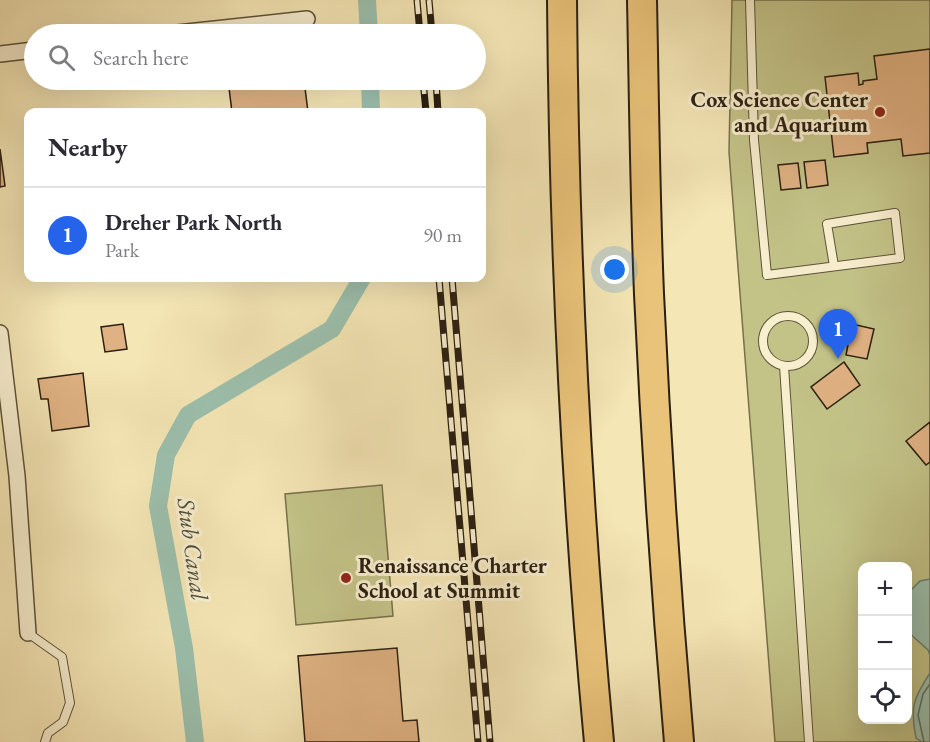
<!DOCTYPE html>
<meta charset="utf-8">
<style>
:root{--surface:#fff;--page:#f7f7f7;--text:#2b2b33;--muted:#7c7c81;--line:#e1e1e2;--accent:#2563eb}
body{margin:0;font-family:"EB Garamond",serif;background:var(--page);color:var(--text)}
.controls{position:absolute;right:18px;bottom:18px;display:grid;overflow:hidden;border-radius:12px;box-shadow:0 6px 24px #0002}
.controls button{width:54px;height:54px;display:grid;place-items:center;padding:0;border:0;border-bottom:2px solid var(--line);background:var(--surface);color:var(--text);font:30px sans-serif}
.you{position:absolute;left:615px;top:270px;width:21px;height:21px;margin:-15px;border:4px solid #fff;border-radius:50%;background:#1a73e8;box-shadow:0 0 0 9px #1a73e833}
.badge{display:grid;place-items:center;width:39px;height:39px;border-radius:50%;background:var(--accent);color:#fff;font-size:20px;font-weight:700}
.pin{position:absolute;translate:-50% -50px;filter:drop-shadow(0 2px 3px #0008)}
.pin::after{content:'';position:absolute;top:32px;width:21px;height:18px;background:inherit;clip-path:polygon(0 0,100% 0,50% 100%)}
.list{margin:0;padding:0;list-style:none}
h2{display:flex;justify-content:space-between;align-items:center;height:78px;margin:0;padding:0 24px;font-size:26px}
h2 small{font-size:20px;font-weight:400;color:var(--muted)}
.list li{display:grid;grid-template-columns:39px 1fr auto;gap:18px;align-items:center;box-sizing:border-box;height:96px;padding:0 24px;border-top:2px solid var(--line)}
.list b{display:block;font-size:22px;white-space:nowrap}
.list p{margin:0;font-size:20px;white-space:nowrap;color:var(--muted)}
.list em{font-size:20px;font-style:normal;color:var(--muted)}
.icon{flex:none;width:33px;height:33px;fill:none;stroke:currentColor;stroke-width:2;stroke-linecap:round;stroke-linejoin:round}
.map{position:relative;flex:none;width:930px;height:742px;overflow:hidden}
.search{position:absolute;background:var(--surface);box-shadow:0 6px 24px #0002;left:24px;top:24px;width:462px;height:66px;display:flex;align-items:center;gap:15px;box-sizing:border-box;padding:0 21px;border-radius:33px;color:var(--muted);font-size:22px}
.panel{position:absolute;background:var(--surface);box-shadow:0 6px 24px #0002;left:24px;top:108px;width:462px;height:174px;border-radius:12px}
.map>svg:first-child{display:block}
.green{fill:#c3c388;stroke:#76714c;stroke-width:1.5;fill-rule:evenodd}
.water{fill:#9cc0ad;stroke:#6e806f;stroke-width:1.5}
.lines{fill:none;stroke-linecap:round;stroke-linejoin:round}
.shore{stroke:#63705f;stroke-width:1.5}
.canal{stroke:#9cc0ad;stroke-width:18}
.building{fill:#e0b283;stroke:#2a1f11;stroke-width:1.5}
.lane-casing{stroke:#5d513a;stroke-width:10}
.street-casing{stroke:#5d513a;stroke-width:18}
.highway-casing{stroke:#2a1f11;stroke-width:32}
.lane{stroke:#f8efcf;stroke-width:8}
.street{stroke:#f8efcf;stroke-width:15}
.highway{stroke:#eac37a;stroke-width:28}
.rail-casing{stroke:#2a1f11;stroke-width:7}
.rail{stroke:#f8efcf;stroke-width:4.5;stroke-dasharray:14;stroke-linecap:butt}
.poi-dot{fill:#8f2418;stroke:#f8efcf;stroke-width:2}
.labels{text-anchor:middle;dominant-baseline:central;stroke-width:6;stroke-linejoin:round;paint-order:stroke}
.poi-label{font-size:22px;font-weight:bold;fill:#2a1f11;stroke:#f8efcf;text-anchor:end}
.water-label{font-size:24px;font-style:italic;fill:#4c4f40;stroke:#f8efcf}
</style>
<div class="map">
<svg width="930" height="742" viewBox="0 0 930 742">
<rect width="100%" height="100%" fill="#f5e6b5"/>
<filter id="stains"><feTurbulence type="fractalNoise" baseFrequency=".00333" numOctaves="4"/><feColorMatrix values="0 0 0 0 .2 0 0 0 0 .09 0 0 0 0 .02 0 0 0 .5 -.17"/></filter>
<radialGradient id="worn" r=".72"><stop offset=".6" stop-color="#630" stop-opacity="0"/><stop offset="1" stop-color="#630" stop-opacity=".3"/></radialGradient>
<path class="green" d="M732,0H930V742H775L729,152ZM862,566H908V720H862Z
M382,485L393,616L296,625L285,494Z"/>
<path class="water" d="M930,579V655L928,650L908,632V593L920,581Z
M930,673V742H922L916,738C910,707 913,699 930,673Z"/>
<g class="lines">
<path class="shore" d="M924,742L918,715L923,694L930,684"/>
<path class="canal" d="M367,0L369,34
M370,80L371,112
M195,742L184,648L158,506L166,455L188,415L332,329L362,278"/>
</g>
<path class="building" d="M930,49V153L903,156L901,139L867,143L868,153L834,157L825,77L858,73L859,85L863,84V81L877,79L874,56Z
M304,80L308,112H232L229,88Z
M0,149L5,186L0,187Z
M825,160L828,185L807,188L804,162Z
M798,163L801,188L781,190L778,165Z
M123,324L127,349L105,352L101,327Z
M852,324L874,329L867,359L846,355Z
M844,362L860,385L827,409L811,387Z
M83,373L89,426L52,431L48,399H41L38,379Z
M930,422V462L926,465L906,441Z
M397,648L403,721L417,720L419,742H305L298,656Z"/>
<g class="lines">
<g class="lane-casing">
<path id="lane" d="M750,0L754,140L767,275L900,258L895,213L827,224L834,266
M763 341a25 25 0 1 1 50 0a25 25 0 1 1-50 0Z
M784,366L809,742
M28,633L62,657L70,703L63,722L48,733L45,742"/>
</g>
<g class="street-casing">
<path id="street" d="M168,34L307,19
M0,54L34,50
M0,333L17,476L28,633"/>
</g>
<g class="highway-casing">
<path id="highway" d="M562,0C564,248 576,495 599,742
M642,0C644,98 645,196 649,294C656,444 666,593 679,742"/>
</g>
<use href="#lane" class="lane"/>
<use href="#street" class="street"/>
<use href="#highway" class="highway"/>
<g class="rail-casing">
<path id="rail" d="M417,0L420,34
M429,0L432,34
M423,80L426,112
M436,80L438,112
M439,278L478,742
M452,278L490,742"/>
</g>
<use href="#rail" class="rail"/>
</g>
<g class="poi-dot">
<circle cx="880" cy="112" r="6"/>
<circle cx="346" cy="578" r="6"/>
</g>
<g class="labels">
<g class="poi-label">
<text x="868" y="99">Cox Science Center<tspan x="868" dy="25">and Aquarium</tspan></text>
<text x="358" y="565" text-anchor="start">Renaissance Charter<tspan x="358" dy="25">School at Summit</tspan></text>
</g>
<g class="water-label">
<text transform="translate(193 549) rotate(82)">Stub Canal</text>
</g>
</g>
<rect width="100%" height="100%" filter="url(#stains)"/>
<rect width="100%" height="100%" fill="url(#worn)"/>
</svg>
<div class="controls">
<button>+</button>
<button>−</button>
<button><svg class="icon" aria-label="locate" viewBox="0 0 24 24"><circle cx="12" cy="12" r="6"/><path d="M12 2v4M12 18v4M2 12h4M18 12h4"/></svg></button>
</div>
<div class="you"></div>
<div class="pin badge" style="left:838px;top:359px">1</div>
<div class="search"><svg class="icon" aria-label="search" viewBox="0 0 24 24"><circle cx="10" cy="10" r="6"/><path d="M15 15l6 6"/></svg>Search here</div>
<section class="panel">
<h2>Nearby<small></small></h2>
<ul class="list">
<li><span class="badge">1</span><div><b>Dreher Park North</b><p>Park</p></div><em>90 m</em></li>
</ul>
</section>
</div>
